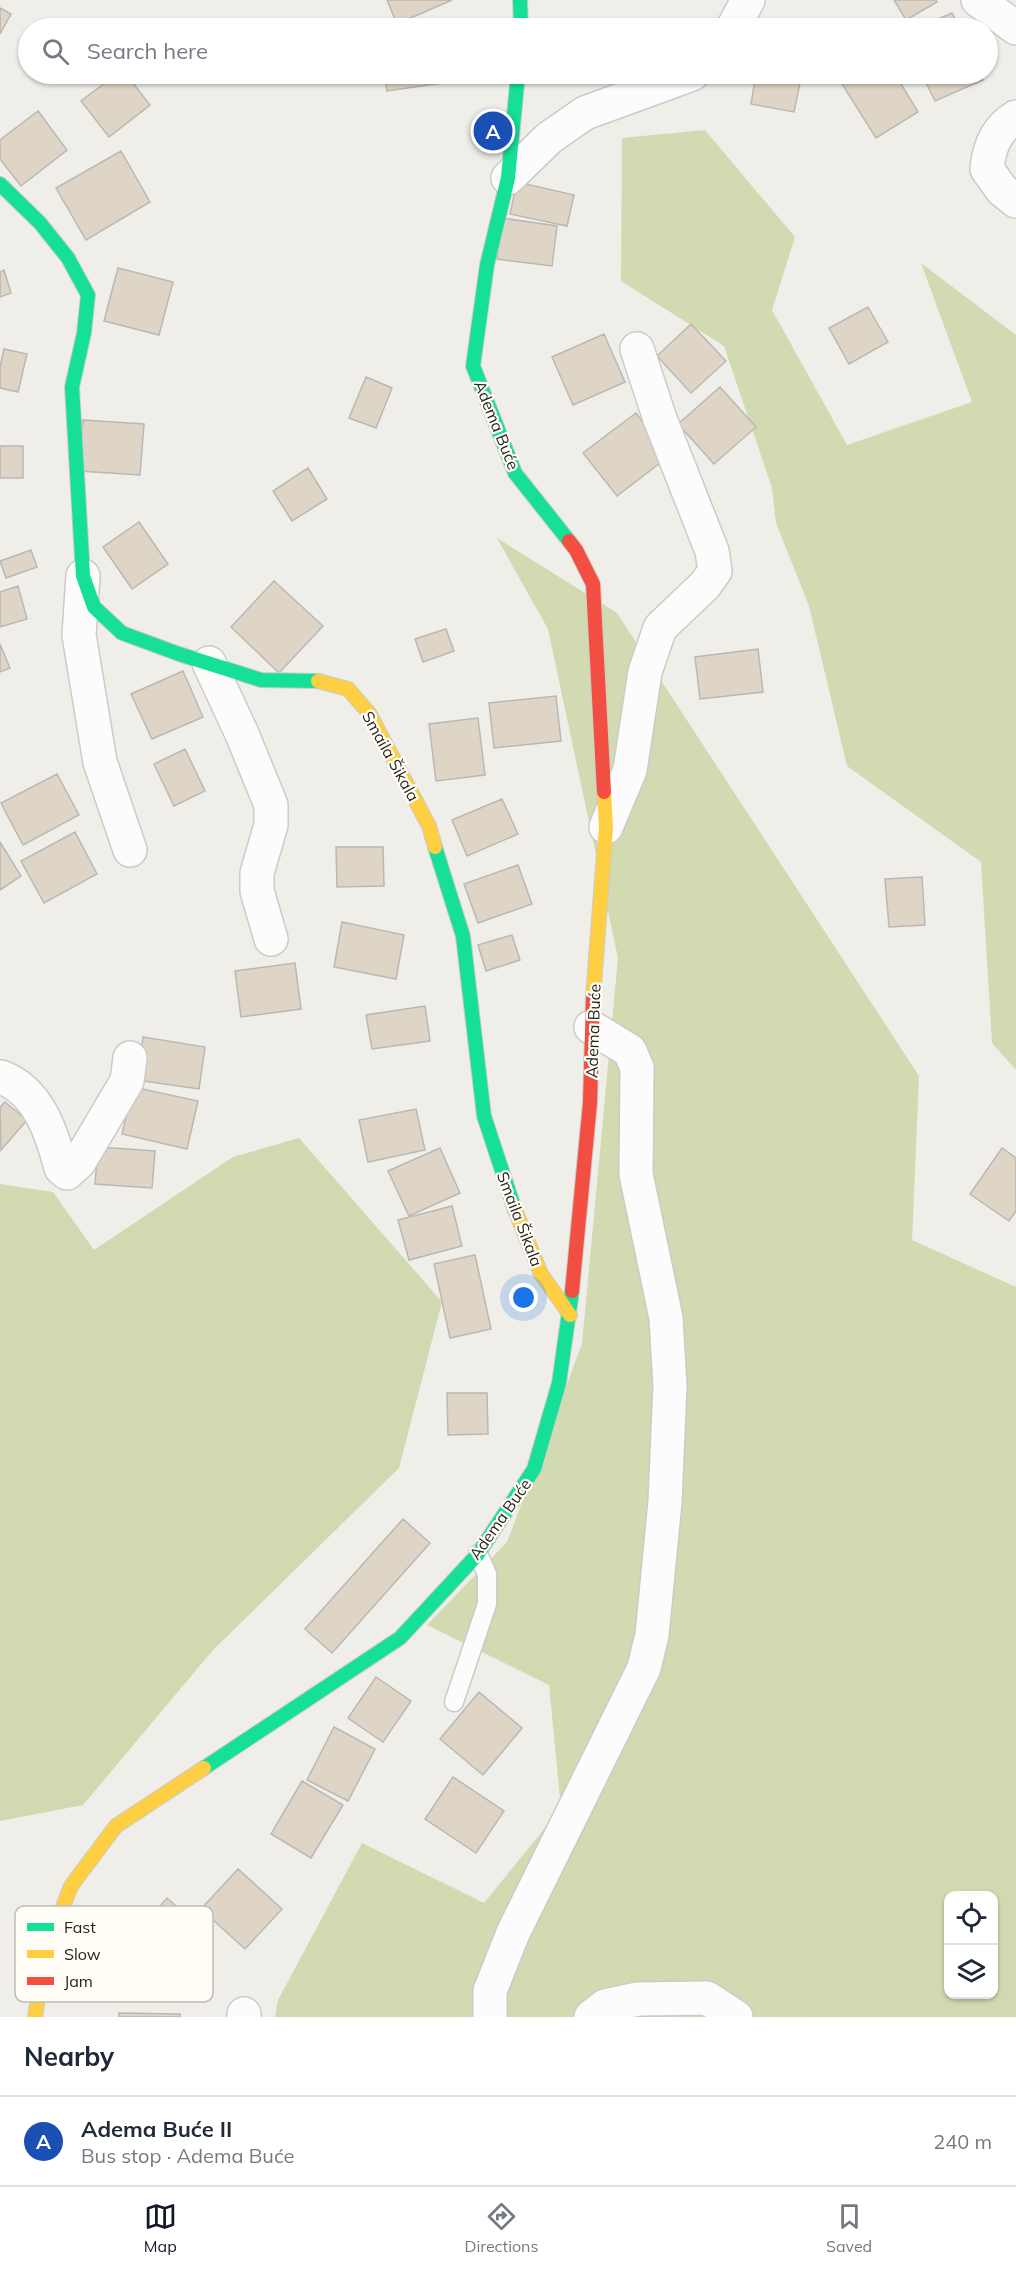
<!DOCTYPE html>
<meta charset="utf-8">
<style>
:root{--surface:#fff;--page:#f6f6f7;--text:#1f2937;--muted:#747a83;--line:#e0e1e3;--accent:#111827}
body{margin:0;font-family:Mulish,sans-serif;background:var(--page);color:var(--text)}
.controls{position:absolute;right:18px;bottom:18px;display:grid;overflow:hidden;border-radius:12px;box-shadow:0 2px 4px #0004}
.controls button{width:54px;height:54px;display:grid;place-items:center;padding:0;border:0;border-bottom:2px solid var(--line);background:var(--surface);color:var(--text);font:30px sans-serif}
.you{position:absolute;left:524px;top:1298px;width:21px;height:21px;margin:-15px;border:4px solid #fff;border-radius:50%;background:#1a73e8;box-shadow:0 0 0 9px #1a73e833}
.badge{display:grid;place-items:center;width:39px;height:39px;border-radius:50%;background:var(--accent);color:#fff;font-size:20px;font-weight:700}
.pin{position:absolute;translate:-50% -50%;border:3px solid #fff;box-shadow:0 2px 6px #0006}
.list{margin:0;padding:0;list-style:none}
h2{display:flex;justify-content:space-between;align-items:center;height:78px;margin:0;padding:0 24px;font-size:26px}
h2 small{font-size:20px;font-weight:400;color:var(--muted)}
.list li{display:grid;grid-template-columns:39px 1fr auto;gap:18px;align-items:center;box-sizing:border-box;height:90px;padding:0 24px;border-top:2px solid var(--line)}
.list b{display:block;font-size:22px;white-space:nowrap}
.list p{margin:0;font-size:20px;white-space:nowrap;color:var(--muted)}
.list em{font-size:20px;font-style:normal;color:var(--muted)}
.icon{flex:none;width:33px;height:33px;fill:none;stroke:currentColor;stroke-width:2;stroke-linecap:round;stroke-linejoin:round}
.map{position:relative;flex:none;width:1016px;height:2017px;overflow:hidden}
.search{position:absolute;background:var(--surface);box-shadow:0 2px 4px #0004;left:18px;right:18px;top:18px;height:66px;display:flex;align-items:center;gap:15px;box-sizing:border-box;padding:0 21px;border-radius:33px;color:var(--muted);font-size:22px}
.sheet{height:168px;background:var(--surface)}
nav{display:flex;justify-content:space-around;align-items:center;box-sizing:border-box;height:84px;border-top:2px solid var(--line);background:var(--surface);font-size:16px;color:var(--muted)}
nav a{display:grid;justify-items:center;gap:3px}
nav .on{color:var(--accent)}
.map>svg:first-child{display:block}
.green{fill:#d1dab1;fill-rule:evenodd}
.forest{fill:#d0d9b0;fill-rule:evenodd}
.building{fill:#dfd5c7;stroke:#b9b8b4;stroke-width:1.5}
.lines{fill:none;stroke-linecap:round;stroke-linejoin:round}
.lane-casing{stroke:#cccbc7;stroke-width:21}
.street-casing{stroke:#cccbc7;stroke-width:36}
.fast-casing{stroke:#cccbc7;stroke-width:16}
.slow-casing{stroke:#cccbc7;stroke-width:16}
.jam-casing{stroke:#cccbc7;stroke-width:16}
.lane{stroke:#fdfcfc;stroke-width:18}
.street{stroke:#fdfcfc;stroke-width:33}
.fast{stroke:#16e098;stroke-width:14}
.slow{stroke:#ffcf43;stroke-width:14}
.jam{stroke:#f24e42;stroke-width:14}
.labels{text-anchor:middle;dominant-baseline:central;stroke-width:4.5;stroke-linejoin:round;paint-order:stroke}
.street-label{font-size:16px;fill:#252420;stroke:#fffdf5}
.key{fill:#fffdf5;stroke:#bebcb5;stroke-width:1.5}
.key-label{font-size:16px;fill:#252420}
</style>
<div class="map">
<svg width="1016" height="2017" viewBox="0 0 1016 2017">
<rect width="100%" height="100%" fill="#efeee9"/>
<path class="green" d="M705,130L795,237L772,310L847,445L972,402L921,263L1016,335V1070L992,1043L981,862L847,766L809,606L776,523L772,488L724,346L621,281L622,138Z
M497,538L617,613L919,1076L912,1240L1016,1287V2017H275L278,2000L362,1843L484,1903L561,1808L549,1685L427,1625L507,1542L582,1344L618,958L548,629ZM948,1896H994V1994H948Z"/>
<path class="forest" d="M299,1138L442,1302L399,1468L213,1650L83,1805L0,1821V1184L53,1192L94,1250L233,1157Z
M1016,1302V2017H804L844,1791L872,1471L938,1345ZM948,1896H994V1994H948Z"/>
<path class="building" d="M387,0H452L397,24Z
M894,0H936L937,2L906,20Z
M0,8L11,14L0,34Z
M952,13L960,28H917Z
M117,74H126L150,105L109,137L81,101Z
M384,74H455L456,81L387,91Z
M756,74H802L794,112L751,104Z
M848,74H895L918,112L876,138L839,79Z
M922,74H980L983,80L935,101Z
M38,111L67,150L21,186L0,159V140Z
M121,151L150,202L86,240L56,188Z
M517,182L574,195L567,226L510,214Z
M502,218L557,226L552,266L497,259Z
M118,268L173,282L159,335L104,321Z
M4,270L11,293L0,297V272Z
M868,307L888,342L849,364L829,328Z
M691,324L726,361L691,393L657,356Z
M604,334L625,382L573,405L552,357Z
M4,349L27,354L18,392L0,388V367Z
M366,377L392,388L376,428L349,418Z
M720,387L756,427L714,464L678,424Z
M636,413L669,456L617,496L583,453Z
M83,420L144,424L140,475L79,471Z
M0,446H23V478H0Z
M308,468L327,499L292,521L273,491Z
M139,522L168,564L132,589L103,547Z
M31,550L37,567L6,578L0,561Z
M274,581L323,626L279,673L231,627Z
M18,586L27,619L0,627V592Z
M446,629L454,651L423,662L415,639Z
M0,644L10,668L0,672Z
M758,649L763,692L700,699L695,657Z
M183,671L203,717L152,739L131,694Z
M556,696L561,741L494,748L489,703Z
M478,718L485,775L436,781L429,724Z
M185,749L205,791L174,806L154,764Z
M57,774L79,815L23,845L1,803Z
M502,799L518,834L467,856L452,820Z
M75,832L97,874L44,903L21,861Z
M0,842L21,876L0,890Z
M336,847H383L384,886L337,887Z
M518,865L532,904L478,923L464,884Z
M922,877L925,925L889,927L885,879Z
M342,922L404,935L396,979L334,967Z
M512,935L520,960L486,971L478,945Z
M295,963L301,1009L241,1017L235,971Z
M425,1006L430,1041L372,1049L366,1015Z
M143,1037L205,1047L199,1089L137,1080Z
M133,1087L198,1101L187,1149L122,1134Z
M5,1102L27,1120L1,1150L0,1107Z
M416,1109L425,1150L368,1162L359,1120Z
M98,1147L155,1151L152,1188L95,1184Z
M440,1148L460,1193L409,1216L388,1171Z
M1002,1148L1016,1158V1211L1009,1221L970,1194Z
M452,1206L462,1246L409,1260L398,1220Z
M475,1255L491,1329L450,1338L434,1264Z
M447,1393H487L488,1434L448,1435Z
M403,1519L430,1543L332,1653L305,1629Z
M376,1677L411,1701L383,1742L348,1718Z
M479,1692L522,1728L483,1775L440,1739Z
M334,1727L375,1749L348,1801L307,1780Z
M453,1777L504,1811L476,1853L425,1819Z
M302,1781L343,1805L311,1858L271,1834Z
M238,1869L282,1909L245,1949L201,1909Z
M167,1898L210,1936L180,1970L137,1932Z
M119,2013L180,2014V2017H119Z"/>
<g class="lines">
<g class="lane-casing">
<path id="lane" d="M454,1702L487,1604V1574L478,1554"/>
</g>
<g class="street-casing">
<path id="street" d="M978,0L1016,28
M733,28L748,0
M1016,117C996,129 989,147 987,169L1002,190L1016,201
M508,178L549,138L585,113L692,74
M83,576L79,635L100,762L130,850
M209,663L242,734L271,805V825L257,873V891L271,939
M606,827L630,770L645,672L660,628L705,585L715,571L712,551L660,419L637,349
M1,1077C38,1090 52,1133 61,1168L67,1173L79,1162L127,1081L130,1058
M244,2017V2014
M490,2017V1991L513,1933L644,1668L652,1635L665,1502L670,1386L666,1318L636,1174L637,1068L630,1051L591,1027
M591,2017L605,2006L638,1999L707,1998L736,2017"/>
</g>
<g class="fast-casing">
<path id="fast" d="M520,0L521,28
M518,74L508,178L487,265L473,366L515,473L569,541
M0,184L40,223L68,258L88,295L84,333L72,387L83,576L94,607L122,633L179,654L261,680L318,681
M435,847L463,936L484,1116L515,1210
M204,1768L400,1638L478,1554L534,1469L559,1383L572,1291"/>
</g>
<g class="slow-casing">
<path id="slow" d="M318,681L348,689L369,713L429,826L435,847
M593,998L606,827L604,792
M515,1210L541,1274L570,1315
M35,2017L45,1954L71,1886L116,1826L204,1768"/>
</g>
<g class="jam-casing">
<path id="jam" d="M569,541L576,550L593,584L604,792
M572,1291L590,1103L593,998"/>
</g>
<use href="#lane" class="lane"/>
<use href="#street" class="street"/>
<use href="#fast" class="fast"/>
<use href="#slow" class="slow"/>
<use href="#jam" class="jam"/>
</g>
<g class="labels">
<g class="street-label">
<text transform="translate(497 425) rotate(68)">Adema Buće</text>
<text transform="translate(391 756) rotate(61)">Smaila Šikala</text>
<text transform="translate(593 1031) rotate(-88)">Adema Buće</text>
<text transform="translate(520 1219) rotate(69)">Smaila Šikala</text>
<text transform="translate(500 1519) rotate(-55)">Adema Buće</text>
</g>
</g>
<rect x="15" y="1906" width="198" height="96" rx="9" class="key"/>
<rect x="27" y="1923" width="27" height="8" fill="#16e098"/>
<rect x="27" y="1950" width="27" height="8" fill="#ffcf43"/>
<rect x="27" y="1977" width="27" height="8" fill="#f24e42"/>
<g class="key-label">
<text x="64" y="1933">Fast</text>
<text x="64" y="1960">Slow</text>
<text x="64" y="1987">Jam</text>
</g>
</svg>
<div class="controls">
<button><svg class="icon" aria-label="locate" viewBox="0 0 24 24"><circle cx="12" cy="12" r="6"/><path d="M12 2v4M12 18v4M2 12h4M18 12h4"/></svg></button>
<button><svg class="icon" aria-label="layers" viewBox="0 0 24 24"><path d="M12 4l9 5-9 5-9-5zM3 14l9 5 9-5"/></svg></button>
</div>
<div class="you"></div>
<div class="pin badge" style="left:493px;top:131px;background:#1a4fb4">A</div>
<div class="search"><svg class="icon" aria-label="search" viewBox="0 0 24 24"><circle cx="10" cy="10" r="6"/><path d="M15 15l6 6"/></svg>Search here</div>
</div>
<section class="sheet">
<h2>Nearby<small></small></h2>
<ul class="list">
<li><span class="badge" style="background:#1a4fb4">A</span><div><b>Adema Buće II</b><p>Bus stop · Adema Buće</p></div><em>240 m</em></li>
</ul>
</section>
<nav>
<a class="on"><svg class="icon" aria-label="map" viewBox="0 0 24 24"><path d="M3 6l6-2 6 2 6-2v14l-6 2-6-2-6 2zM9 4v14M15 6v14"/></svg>Map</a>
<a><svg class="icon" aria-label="directions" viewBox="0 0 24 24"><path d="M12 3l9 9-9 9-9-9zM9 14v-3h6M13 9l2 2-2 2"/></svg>Directions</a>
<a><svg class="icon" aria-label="saved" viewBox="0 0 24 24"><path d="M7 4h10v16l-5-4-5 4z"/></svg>Saved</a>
</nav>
